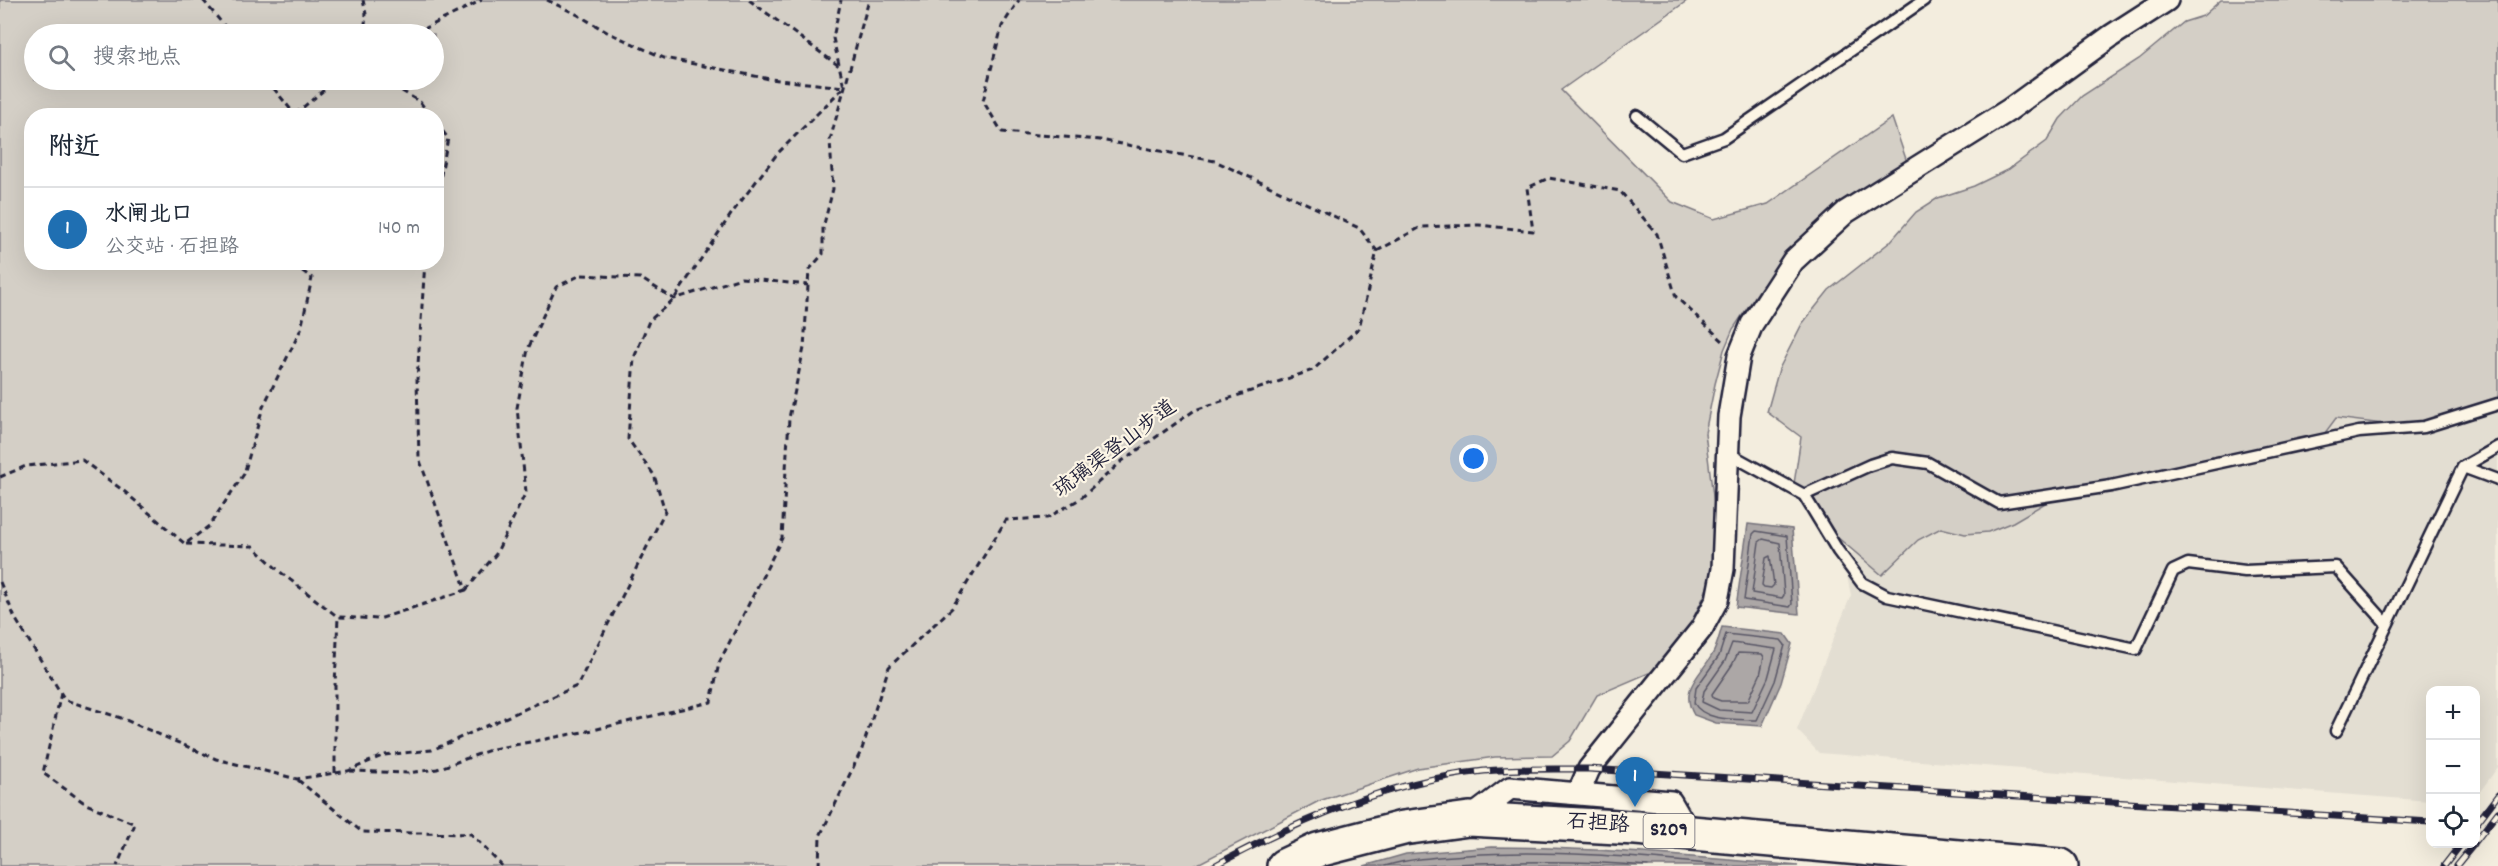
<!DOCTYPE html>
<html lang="zh">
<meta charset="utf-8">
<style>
:root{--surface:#fff;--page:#f6f6f7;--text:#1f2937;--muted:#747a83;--line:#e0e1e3;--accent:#1f6fb2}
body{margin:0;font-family:Dekko,"LXGW WenKai TC",sans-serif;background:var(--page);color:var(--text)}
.controls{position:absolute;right:18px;bottom:18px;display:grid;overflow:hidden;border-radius:12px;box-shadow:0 6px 24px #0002}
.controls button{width:54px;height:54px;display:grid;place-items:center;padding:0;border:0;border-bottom:2px solid var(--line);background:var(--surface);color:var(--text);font:30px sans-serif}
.you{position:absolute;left:1474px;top:459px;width:21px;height:21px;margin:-15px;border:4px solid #fff;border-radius:50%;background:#1a73e8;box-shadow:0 0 0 9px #1a73e833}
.badge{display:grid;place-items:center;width:39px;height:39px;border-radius:50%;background:var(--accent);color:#fff;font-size:20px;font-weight:700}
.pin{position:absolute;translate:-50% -50px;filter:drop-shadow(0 2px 3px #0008)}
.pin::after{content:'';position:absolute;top:32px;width:21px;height:18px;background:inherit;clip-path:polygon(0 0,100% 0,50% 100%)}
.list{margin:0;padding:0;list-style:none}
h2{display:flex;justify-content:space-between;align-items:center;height:78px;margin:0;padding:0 24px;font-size:26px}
h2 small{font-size:20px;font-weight:400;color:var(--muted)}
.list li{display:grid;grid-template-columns:39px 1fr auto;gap:18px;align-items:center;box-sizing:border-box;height:84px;padding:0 24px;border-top:2px solid var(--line)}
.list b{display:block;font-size:22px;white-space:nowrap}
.list p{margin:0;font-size:20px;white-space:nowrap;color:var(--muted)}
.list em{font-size:20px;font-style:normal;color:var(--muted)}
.icon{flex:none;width:33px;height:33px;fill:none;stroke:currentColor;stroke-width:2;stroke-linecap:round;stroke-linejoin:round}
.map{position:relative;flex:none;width:2498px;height:866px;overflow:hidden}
.search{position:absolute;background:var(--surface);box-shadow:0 6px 24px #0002;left:24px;top:24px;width:420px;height:66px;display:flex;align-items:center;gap:15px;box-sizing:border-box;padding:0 21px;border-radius:33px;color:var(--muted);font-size:22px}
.panel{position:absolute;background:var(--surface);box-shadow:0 6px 24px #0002;left:24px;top:108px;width:420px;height:162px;border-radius:24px}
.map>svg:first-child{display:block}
.built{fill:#e3ded2}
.green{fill:#d4cfc6;stroke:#7b7880;stroke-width:1.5;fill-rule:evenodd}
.water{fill:#aca7a6;stroke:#75727b;stroke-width:1.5}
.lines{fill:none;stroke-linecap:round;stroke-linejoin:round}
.shore{stroke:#595766;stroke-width:1.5}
.service-casing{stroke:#22223b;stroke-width:15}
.minor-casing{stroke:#22223b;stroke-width:26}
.primary-casing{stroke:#22223b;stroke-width:38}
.path{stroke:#22223b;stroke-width:3;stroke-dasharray:6 4.5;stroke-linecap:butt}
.service{stroke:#fcf5e5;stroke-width:10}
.minor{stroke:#fcf5e5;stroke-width:21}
.primary{stroke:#fcf5e5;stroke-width:33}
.rail-casing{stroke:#22223b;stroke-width:7}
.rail{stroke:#fcf5e5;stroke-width:4.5;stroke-dasharray:14;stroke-linecap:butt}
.labels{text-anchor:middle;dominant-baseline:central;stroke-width:4.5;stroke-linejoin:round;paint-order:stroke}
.shield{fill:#fcf5e5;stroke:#63616e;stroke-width:1.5}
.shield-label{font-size:20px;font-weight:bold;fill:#22223b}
.street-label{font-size:21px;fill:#22223b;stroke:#fcf5e5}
</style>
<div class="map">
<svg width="2498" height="866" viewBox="0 0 2498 866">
<rect width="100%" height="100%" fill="#f3edde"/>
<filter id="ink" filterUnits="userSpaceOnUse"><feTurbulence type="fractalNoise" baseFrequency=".0167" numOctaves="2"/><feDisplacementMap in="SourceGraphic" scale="12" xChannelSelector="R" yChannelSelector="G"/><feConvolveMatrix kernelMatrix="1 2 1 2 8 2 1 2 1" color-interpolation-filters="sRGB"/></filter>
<g filter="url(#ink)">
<path class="built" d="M2498,411V767L2476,797V690H2430V801L1819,753L1797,730L1851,595L1844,562L1854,552L1882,575L1915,543L1941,528L1965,534L1988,532L2013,522L2059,495L2336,418L2377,423L2454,421Z"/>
<path class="green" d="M0,0H1688L1561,90L1672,202L1714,219L1768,204L1892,118L1908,165L1808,239L1762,286L1733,329L1724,350L1715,384L1705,433L1715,512L1723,544L1704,596L1680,645L1663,667L1597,695L1570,741L1552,756L1495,757L1418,768L1319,801L1194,866H0ZM34,34H434V80H34ZM32,116H436V262H32Z
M2221,0H2498V411L2415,428L2336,418L2316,445L2059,495L2013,522L1988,532L1965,534L1941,528L1918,540L1882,575L1817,520L1794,484L1801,437L1767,412L1779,369L1802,324L1829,290L1890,242L1916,212L1938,198L1974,186L2009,169L2047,141L2060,119L2082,96L2139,59L2184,22L2203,16Z"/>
<path class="water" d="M1748,524L1792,529L1799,614L1736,607Z
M1722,627L1785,634L1792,644L1781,683L1762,726L1716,723L1694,715C1679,689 1700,676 1712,655C1717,647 1719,636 1722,627Z
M1492,847C1594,847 1696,857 1798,866H1364L1406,854Z"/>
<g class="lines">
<path class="shore" d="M1756,531L1787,536L1792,604L1790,607L1744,600L1753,534Z
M1763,539L1780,543L1784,595L1782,598L1752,593L1759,542Z
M1770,556L1774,585L1771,588L1764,587L1762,585L1766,558Z
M1726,634L1781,640L1785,645L1775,681L1757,720C1738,719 1704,722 1694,703L1696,688L1719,656Z
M1732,643L1776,649L1768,678L1752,712L1719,710L1702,702L1704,691L1725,661Z
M1738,653L1762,654L1764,657L1760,675L1748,701H1721L1713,698L1712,694L1732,665Z
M1385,866C1412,858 1439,857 1467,855C1555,849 1643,858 1731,866
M1421,866C1497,861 1572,859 1648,866"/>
<g class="service-casing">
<path id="service" d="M1637,116L1682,153L1724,138L1924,0
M1726,452L1804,495L1870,465L1892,458L1928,463L1999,503L2111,486L2359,432L2424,427L2498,404
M2463,467L2498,480
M1804,495L1838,551L1862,583L1887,596L2136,649L2173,571L2188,564L2245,571L2336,567L2386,623
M2336,731L2463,467L2498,447"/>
</g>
<g class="minor-casing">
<path id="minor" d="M1578,794L1589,769L1702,628L1717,600L1723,569L1729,416L1739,356L1752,324L1793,261L1846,212L2009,110L2111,36L2167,0
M1469,819L1510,788L1671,802L1689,833"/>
</g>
<g class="primary-casing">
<path id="primary" d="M1284,866L1318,850L1403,828L1469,819L1636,828L2061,866"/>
</g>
<path class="path" d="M203,0L231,34
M363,0L366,14L364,34
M547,0L578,15L607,32L664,58L770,79L844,87
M749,0L839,66
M414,34L482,0
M267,80L296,116
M384,80L420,102L431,116
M295,114L336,80
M436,123L448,138L436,200
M1377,251L1421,227L1479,225L1533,231L1527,188L1549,178L1620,191L1657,234L1676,297L1724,342
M0,477L26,466L82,460L125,492L185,544L209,526L244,474L263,407L301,329L312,278L290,262
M186,544L253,546L279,571L338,617
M0,582L15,618L65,700L121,718L216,759L297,779L348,771L384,755L432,750L577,686L665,511L654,475L628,439L634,358L649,321L674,299L732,213L777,154L844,87L833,38L841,0
M466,590L496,554L526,492L517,408L528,349L556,287L581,275L640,278L674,299L741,278L808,285
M61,693L43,773L86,804L135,824L117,866
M350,771L408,773L437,769L493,749L593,730L711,702L719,663L782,538L789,418L804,348L809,270L823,254V228L833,189L830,140L869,0
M335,773V685L338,617L379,619L466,590L419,458L417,379L425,262
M298,780L362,832L471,834L502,866
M819,866L820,836L862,749L889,667L952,608L1006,520L1047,518L1080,499L1122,461L1195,410L1313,370L1359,328L1377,251L1359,228L1215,161L1100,140L1002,132L983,101L1002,26L1019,0"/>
<use href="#service" class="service"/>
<use href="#minor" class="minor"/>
<use href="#primary" class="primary"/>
<g class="rail-casing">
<path id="rail" d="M2476,824L2498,795
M2476,841L2498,812
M1214,866C1298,821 1388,781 1484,771C1519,768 1554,769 1589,769L2430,822
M2444,866L2461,844
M2456,866L2474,844"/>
</g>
<use href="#rail" class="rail"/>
</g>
</g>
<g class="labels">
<rect class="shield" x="1643.5" y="814" width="51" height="34" rx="4.5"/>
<g class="shield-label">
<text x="1669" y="831">S209</text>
</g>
<g class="street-label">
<text transform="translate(1116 450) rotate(-37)">琉璃渠登山步道</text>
<text transform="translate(1598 825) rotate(4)">石担路</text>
</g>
</g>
</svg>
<div class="controls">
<button>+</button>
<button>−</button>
<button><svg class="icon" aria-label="locate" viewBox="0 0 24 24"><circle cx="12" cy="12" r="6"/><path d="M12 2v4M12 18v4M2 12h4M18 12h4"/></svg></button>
</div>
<div class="you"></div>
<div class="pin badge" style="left:1635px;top:807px">1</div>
<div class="search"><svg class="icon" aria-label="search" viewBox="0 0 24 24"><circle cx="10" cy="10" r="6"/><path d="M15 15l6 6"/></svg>搜索地点</div>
<section class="panel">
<h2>附近<small></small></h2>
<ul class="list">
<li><span class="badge">1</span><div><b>水闸北口</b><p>公交站 · 石担路</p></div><em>140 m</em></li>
</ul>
</section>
</div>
